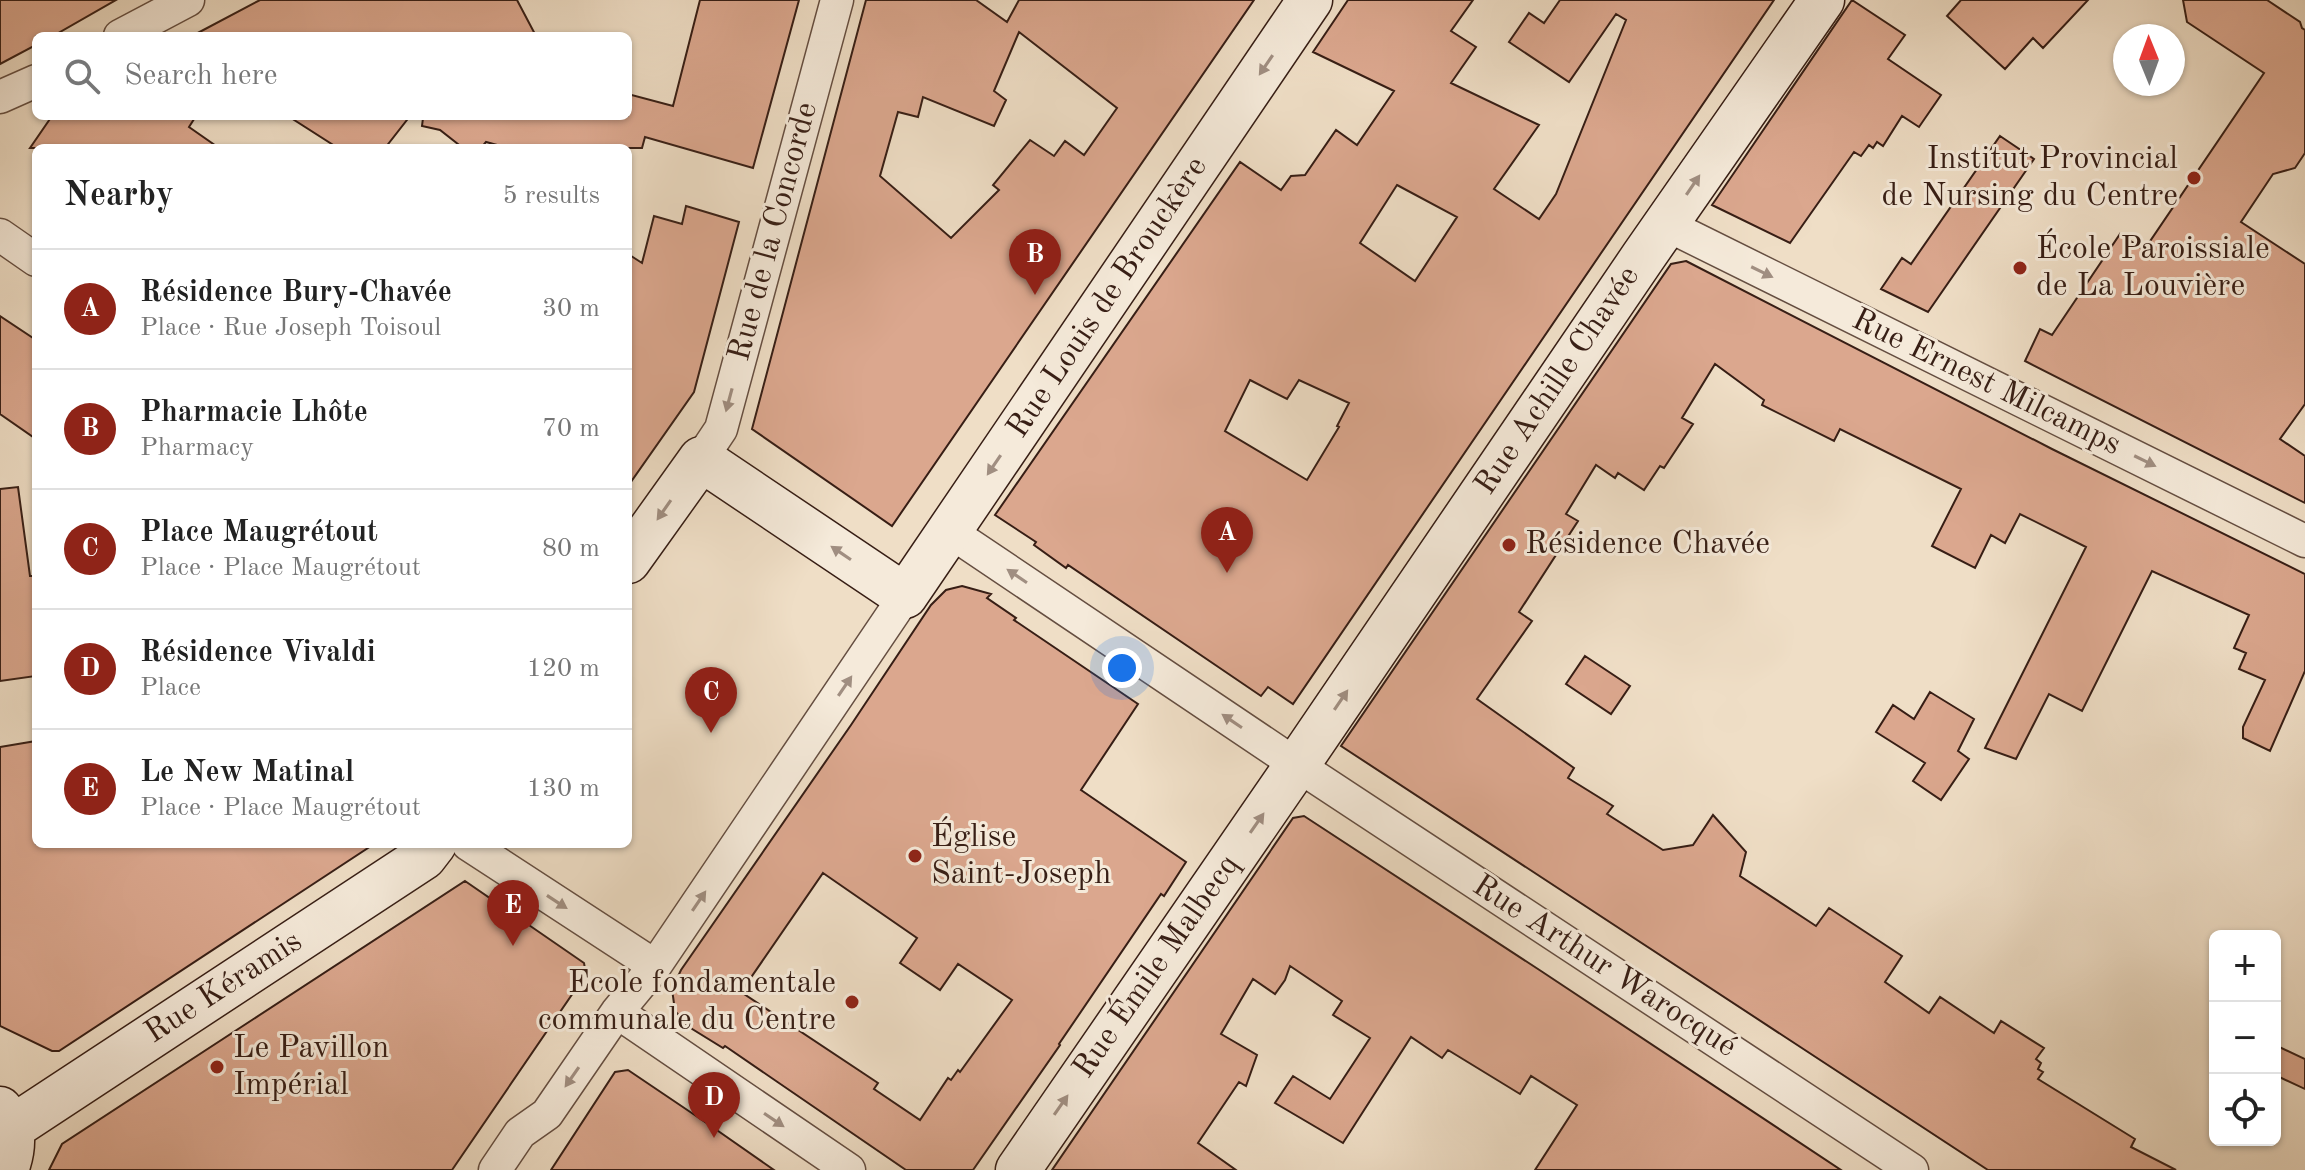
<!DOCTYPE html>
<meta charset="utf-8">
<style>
:root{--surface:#fff;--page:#f2f2f2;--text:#222;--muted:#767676;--line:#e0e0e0;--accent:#8f2418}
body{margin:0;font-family:"Old Standard TT",serif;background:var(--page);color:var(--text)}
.controls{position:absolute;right:24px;bottom:24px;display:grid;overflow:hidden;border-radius:12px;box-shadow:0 2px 6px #0004}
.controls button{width:72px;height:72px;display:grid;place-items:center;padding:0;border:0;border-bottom:2px solid var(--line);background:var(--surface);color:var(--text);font:40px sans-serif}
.compass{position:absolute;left:2113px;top:24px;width:72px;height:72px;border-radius:50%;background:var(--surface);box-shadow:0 2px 6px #0004;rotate:359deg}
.you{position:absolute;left:1122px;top:668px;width:28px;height:28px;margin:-20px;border:6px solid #fff;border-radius:50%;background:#1a73e8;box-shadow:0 0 0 12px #1a73e833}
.badge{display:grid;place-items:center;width:52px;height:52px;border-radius:50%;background:var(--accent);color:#fff;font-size:26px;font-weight:700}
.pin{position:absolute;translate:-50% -66px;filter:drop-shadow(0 2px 4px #0008)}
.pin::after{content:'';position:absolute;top:42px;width:28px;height:24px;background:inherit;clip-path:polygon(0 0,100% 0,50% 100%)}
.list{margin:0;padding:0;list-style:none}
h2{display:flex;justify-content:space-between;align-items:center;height:104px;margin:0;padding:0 32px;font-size:34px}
h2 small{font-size:26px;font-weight:400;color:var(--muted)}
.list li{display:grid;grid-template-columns:52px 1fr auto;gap:24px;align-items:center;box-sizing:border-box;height:120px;padding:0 32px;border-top:2px solid var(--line)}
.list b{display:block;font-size:30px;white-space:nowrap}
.list p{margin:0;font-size:26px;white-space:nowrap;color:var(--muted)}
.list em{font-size:26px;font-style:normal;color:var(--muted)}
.icon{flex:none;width:44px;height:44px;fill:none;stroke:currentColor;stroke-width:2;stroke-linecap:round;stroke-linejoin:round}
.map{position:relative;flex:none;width:2305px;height:1170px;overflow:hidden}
.search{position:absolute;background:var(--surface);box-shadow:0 2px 6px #0004;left:32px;top:32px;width:600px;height:88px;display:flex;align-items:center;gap:20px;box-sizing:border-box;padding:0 28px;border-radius:12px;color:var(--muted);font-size:30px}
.panel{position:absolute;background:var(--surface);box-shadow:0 2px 6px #0004;left:32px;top:144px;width:600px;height:704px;border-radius:12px}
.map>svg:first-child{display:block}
.building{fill:#dba78e;stroke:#371e15;stroke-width:2;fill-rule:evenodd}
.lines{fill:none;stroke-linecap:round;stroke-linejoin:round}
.street-casing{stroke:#654e41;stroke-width:35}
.secondary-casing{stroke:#371e15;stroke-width:47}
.street{stroke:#f5eada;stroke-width:32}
.secondary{stroke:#f5eada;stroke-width:44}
.oneway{fill:#a08e81}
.poi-dot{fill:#8f2418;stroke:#f5eada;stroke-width:3}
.labels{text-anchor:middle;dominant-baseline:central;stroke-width:6;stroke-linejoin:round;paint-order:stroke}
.poi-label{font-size:32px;fill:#371e15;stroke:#f5eada;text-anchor:start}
.street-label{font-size:32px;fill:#371e15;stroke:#f5eada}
</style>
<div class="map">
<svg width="2305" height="1170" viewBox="0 0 2305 1170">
<rect width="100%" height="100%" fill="#efdec6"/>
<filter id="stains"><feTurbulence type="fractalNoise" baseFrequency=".0025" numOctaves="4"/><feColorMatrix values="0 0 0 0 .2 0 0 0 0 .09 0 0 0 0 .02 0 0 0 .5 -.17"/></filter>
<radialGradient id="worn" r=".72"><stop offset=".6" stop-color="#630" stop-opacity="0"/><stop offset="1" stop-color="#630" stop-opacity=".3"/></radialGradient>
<path class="building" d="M0,0H116L53,36H36V45L0,64Z
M260,0H517L536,36H192Z
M700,0H799L753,168L645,137L642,148H508L486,142L481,148H463L440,130L422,126L423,118L421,116H628V94L673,106Z
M866,0H976L1007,22L1019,0H1254L892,526L752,429ZM1019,32L1117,108L1084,155L1065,141L1054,156L1030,140L993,185L999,190L951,238L880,176L898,112L918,117L923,97L994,126L1006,100L994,91Z
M1348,0H1473L1451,31L1476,47L1451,83L1539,125L1494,189L1539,219L1556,194L1626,20L1616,14L1569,82L1509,42L1529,13L1544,23L1560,0H1774L1293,704L1268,687L1261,696L1068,565L1066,568L1034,545L1036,542L995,515L1240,162L1281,190L1291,176L1305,175L1336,130L1357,145L1394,91L1313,52ZM1397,185L1457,217L1415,281L1360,243ZM1250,380L1287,399L1299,380L1349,403L1337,426L1339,427L1307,480L1225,431Z
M1852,0L1905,35L1888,59L1941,95L1919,127L1902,116L1883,146L1877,142L1873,148L1869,145L1861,156L1854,152L1790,243L1712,205Z
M1961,0H2088L2043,48L2033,38L2005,69L1947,16Z
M2183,0H2267L2300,22L2302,28L2305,30V153L2295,168L2273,174L2241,222L2305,264V404L2280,439L2305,456V503L2025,361L2040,329L2052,335L2120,234L2144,250L2264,73L2187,22Z
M52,116H196L189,127L219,148H30Z
M288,116H410L385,148H338Z
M2000,136L2034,159L1928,312L1881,289L1902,258L1911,264Z
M686,206L739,222L694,392L628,486V254L642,263L654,216L682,224Z
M1686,261L2052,449L2305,574V671L2270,751L2243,738V727L2265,680L2239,669L2246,653L2234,648L2249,615L2152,571L2082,711L2049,694L2016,759L1985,748L2086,547L2020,514L2005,543L1991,535L1975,568L1932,546L1961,489L1840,429L1834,441L1762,405L1764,400L1715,364L1682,418L1693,424L1664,468L1660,466L1644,490L1618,473L1615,478L1596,465L1566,514L1578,521L1519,612L1532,621L1477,699L1574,768L1568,778L1613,806L1607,814L1663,850L1693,845L1713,815L1746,852L1740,876L1816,926L1829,908L1902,956L1885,982L1929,1013L1940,997L1994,1033L2001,1021L2044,1048L2036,1059L2041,1063L2038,1069L2043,1072L2038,1079L2135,1139L2131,1147L2176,1170H1988L1341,746L1671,264Z
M0,316L36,340V439L0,414Z
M18,487L30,576H34L36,594V676L0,681V489Z
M962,586L991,594L987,598L1016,618L1014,620L1138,704L1081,790L1186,862L1164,896L1161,894L1059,1044L1060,1045L973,1170H906L725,1046L723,1048L689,1027L675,1011L672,989L681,970L851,725L931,605L946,590ZM823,873L917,938L900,963L940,990L958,964L1012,1000L960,1072L958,1070L951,1080L948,1078L920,1120L874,1089L878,1083L741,992Z
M1585,656L1630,686L1611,714L1566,684Z
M1930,692L1974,719L1958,751L1969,759L1941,800L1913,781L1925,763L1876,732L1893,705L1914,719Z
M36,741V844H374L59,1051H52L0,1026V747Z
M1304,816L1541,971L1841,1170H1535L1577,1105L1531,1076L1520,1094L1448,1050L1442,1058L1411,1037L1343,1143L1275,1103L1293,1076L1330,1099L1370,1038L1333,1015L1342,1001L1290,966L1285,980L1275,994L1253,979L1221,1034L1257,1055L1246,1086L1239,1082L1198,1143L1236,1170H1052L1293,818Z
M465,881L584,963L586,974L452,1170H49L62,1144Z
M2275,1045L2305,1059V1089L2275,1075Z
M628,1070L711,1126L774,1170H551L615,1072Z"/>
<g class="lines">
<g class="street-casing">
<path id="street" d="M120,36L188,0
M0,97L36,81
M1667,225L2305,541
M0,235L36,260
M701,459L721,429L837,0
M949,531L1297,765L1912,1170
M468,844L655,966
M617,1012L849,1170
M495,1170L520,1133L547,1114L617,1012L655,966L905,596"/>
</g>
<g class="secondary-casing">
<path id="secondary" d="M628,561L701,459L905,596L1310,0
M0,1109C16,1126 14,1149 6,1170
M10,1129L424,857L434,844
M1018,1170L1297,765L1643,257L1822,0"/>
</g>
<use href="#street" class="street"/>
<use href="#secondary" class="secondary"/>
</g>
<defs><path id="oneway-solid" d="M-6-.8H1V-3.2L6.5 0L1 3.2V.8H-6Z" transform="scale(2)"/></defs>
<g class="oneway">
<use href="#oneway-solid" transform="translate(1266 65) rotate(124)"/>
<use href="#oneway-solid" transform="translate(1693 185) rotate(-56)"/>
<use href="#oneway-solid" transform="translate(1762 272) rotate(26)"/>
<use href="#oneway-solid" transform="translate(729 400) rotate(105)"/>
<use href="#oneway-solid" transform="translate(2145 461) rotate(26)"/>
<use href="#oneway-solid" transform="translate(994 465) rotate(124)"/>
<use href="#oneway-solid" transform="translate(664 510) rotate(125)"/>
<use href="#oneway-solid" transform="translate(841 553) rotate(-146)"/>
<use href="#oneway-solid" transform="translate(1017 576) rotate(-146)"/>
<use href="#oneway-solid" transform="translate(845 686) rotate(-56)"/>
<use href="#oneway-solid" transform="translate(1341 700) rotate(-56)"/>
<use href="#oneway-solid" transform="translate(1232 721) rotate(-146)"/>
<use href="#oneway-solid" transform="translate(1257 823) rotate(-55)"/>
<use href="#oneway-solid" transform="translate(699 901) rotate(-56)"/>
<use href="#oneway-solid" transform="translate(557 902) rotate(33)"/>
<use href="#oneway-solid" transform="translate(572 1077) rotate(125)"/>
<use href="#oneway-solid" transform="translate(1061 1105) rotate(-55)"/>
<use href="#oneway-solid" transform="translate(774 1120) rotate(34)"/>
</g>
<g class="poi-dot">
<circle cx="2194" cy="178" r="8"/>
<circle cx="2020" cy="268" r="8"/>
<circle cx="1509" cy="545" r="8"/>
<circle cx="915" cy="856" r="8"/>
<circle cx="852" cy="1002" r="8"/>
<circle cx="217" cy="1067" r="8"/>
</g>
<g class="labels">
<g class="poi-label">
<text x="2178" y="160" text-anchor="end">Institut Provincial<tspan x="2178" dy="37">de Nursing du Centre</tspan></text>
<text x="2036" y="250">École Paroissiale<tspan x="2036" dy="37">de La Louvière</tspan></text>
<text x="1525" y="545">Résidence Chavée</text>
<text x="931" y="838">Église<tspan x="931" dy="37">Saint-Joseph</tspan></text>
<text x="836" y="984" text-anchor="end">Ecole fondamentale<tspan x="836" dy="37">communale du Centre</tspan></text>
<text x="233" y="1049">Le Pavillon<tspan x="233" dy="37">Impérial</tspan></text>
</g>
<g class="street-label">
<text transform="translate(774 232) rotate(-75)">Rue de la Concorde</text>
<text transform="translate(1108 298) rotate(-56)">Rue Louis de Brouckère</text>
<text transform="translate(1558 381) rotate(-56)">Rue Achille Chavée</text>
<text transform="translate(1986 383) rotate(26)">Rue Ernest Milcamps</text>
<text transform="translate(1157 967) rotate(-55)">Rue Émile Malbecq</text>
<text transform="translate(1604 967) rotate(33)">Rue Arthur Warocqué</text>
<text transform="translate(224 988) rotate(-33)">Rue Kéramis</text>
</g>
</g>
<rect width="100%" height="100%" filter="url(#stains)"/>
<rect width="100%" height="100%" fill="url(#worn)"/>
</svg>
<div class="controls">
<button>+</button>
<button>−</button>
<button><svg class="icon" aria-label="locate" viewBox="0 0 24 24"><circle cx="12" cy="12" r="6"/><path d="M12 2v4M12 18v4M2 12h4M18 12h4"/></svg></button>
</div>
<svg class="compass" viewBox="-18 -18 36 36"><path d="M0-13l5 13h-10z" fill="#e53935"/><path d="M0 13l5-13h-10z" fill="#767676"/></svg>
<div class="you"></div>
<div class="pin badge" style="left:1227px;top:573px">A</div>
<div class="pin badge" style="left:1035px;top:295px">B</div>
<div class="pin badge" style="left:711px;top:733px">C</div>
<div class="pin badge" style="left:714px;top:1138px">D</div>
<div class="pin badge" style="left:513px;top:946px">E</div>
<div class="search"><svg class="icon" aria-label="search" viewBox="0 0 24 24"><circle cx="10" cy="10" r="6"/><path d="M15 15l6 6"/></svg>Search here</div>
<section class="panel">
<h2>Nearby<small>5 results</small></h2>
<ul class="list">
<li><span class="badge">A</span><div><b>Résidence Bury-Chavée</b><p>Place · Rue Joseph Toisoul</p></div><em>30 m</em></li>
<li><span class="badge">B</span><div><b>Pharmacie Lhôte</b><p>Pharmacy</p></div><em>70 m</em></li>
<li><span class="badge">C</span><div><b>Place Maugrétout</b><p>Place · Place Maugrétout</p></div><em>80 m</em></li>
<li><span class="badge">D</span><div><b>Résidence Vivaldi</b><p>Place</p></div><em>120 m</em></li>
<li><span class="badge">E</span><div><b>Le New Matinal</b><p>Place · Place Maugrétout</p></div><em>130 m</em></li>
</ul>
</section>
</div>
